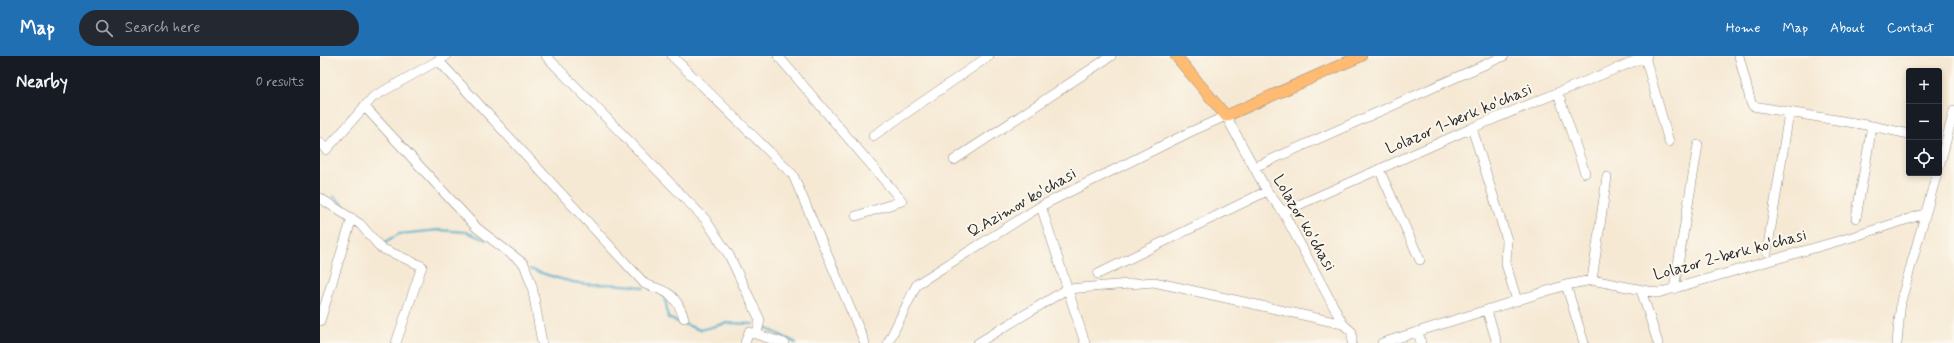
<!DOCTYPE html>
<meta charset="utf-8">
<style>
:root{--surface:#171b24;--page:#242831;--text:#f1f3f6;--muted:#9ea1a6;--line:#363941;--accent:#1f6fb2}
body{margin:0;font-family:Mynerve,sans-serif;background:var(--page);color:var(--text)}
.controls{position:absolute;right:12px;top:12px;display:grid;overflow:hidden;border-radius:4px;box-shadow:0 2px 6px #0003}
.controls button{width:36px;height:36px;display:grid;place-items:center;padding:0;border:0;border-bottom:1px solid var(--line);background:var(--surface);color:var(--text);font:20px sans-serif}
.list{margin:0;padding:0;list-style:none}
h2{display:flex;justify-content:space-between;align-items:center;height:52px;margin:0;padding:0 16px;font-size:17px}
h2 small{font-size:13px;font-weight:400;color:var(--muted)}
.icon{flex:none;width:22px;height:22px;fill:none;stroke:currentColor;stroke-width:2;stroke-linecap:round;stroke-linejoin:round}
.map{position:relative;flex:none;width:1634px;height:287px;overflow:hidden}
header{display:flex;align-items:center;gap:24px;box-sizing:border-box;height:56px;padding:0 20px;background:var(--accent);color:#fff}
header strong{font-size:19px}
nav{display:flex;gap:22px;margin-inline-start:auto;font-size:14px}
.search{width:280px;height:36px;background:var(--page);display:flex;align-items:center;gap:10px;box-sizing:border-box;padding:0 14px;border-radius:22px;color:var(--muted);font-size:15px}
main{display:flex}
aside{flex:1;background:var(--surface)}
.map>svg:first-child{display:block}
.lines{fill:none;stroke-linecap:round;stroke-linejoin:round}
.stream{stroke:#4baaca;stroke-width:2}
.minor-casing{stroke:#908a80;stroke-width:10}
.major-casing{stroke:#908a80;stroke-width:12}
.minor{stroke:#fff;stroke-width:9}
.major{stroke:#ffbb71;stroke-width:11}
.labels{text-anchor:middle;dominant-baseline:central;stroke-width:4;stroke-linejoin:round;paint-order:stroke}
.street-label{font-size:16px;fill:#2b2b2b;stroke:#fbf7ec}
</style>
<header>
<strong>Map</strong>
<div class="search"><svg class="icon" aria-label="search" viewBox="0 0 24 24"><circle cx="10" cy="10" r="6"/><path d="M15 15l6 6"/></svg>Search here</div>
<nav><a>Home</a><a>Map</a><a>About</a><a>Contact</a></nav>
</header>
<main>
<aside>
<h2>Nearby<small>0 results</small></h2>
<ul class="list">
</ul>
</aside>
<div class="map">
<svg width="1634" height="287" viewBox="0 0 1634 287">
<rect width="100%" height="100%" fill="#fbf7ec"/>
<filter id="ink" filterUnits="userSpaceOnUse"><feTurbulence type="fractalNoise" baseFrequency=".025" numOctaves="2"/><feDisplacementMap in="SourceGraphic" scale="8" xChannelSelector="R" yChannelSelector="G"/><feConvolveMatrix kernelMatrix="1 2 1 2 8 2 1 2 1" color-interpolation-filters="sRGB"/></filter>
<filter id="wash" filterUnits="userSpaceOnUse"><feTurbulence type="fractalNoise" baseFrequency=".012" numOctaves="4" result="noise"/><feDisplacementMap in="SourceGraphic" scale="16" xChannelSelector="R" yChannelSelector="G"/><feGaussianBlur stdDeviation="0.9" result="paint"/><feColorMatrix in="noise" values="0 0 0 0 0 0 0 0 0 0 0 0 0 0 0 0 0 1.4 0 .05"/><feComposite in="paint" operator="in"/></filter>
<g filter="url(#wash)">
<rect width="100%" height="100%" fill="#f6e9d4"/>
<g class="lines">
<path class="stream" d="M13,140L43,165
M59,185L64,187L79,178L119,174L146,176L166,184
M210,213C227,219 246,226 265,228C285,229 304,227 324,232
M341,238L345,241L348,262L380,274L407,267L433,268
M444,271L476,287"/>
</g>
</g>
<g filter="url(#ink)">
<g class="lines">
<g class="minor-casing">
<path id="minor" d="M226,0L385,163L409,199L440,264L437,277
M352,0L473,119L545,287
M458,0L582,145L536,160
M1419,0L1431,47L1433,50L1552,70L1589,78
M1325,1L1349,86
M118,4L325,228C349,236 355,237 364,262
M1238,37L1265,117
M44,50L157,172L204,208L212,230L222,287
M1152,72L1187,184L1186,208L1197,245
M553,80L669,0
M0,86L6,94L53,41L126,0
M634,104L791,0
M935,111L1184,0
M1619,111L1634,55
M1059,113L1100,204
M0,142L40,168L61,192L102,210L76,287
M721,150L765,287
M963,156L1152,72L1327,0
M1536,162L1552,70
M1447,196L1469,57
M778,218L947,135
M1272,224L1287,121
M1246,229L1264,287
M1354,233L1378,89
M1321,234L1338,287
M1167,255L1177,287
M0,265L32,162
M1098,276L1101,287
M425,287L429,276L464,287
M568,287L597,228L721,150L870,76L906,60L947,135L963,156L1023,268L1032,276V287
M658,287L747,233L834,226L1023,268
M1062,287L1246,229L1272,224L1338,237L1532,181L1604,158
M1577,287L1581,245L1617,117"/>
</g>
<g class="major-casing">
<path id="major" d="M856,0L906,60L1041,0"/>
</g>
<use href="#minor" class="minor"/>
<use href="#major" class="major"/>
</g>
</g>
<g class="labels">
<g class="street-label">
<text transform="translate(1139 63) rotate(-23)">Lolazor 1-berk ko'chasi</text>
<text transform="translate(702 147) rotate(-30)">Q.Azimov ko'chasi</text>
<text transform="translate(984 167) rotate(60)">Lolazor ko'chasi</text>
<text transform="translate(1410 199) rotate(-15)">Lolazor 2-berk ko'chasi</text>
</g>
</g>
</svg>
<div class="controls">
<button>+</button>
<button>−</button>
<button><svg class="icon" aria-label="locate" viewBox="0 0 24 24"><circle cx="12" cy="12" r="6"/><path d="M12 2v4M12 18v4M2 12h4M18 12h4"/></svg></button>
</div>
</div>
</main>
